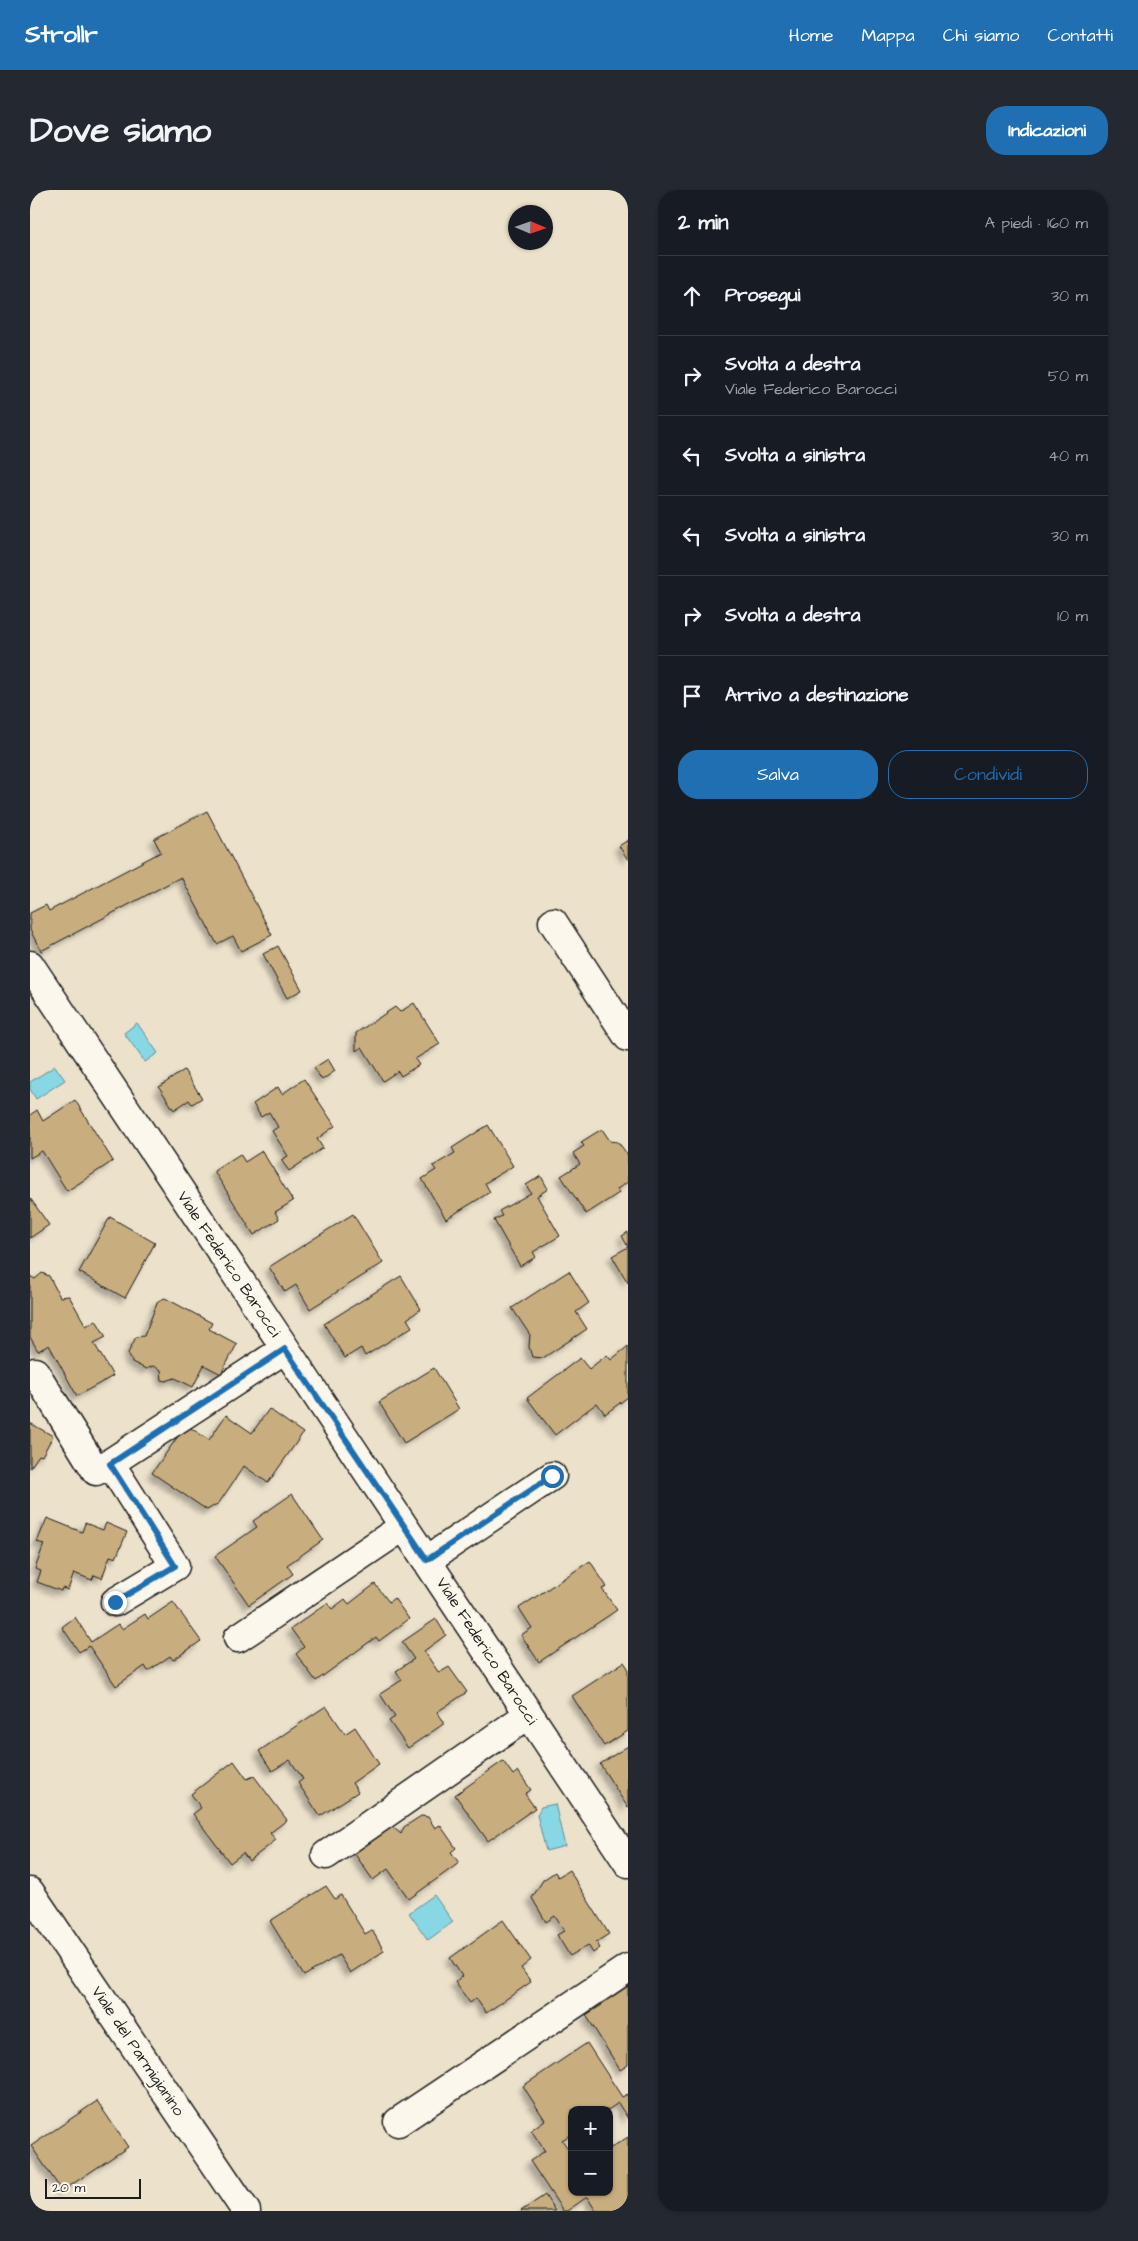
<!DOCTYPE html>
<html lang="it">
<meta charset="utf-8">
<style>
:root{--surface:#171b24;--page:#242831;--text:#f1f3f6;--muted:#9ea1a6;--line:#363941;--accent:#1f6fb2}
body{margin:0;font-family:"Architects Daughter",sans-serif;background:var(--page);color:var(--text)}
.controls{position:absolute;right:15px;bottom:15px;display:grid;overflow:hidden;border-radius:10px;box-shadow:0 1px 4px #0004}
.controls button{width:45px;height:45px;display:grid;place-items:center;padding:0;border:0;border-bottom:1px solid var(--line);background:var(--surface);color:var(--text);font:25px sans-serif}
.compass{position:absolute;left:478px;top:15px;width:45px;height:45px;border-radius:50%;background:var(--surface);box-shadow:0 1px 4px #0004;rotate:92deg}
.scale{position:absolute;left:15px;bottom:12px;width:96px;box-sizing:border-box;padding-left:5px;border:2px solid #1c1c1c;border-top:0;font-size:14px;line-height:18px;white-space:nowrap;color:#1c1c1c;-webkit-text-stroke:4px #fbf7ec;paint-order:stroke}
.stop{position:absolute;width:15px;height:15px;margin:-11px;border:4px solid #1f6fb2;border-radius:50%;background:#fff}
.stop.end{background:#1f6fb2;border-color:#fff;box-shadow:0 1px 5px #0008}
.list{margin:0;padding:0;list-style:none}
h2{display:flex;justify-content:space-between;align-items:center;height:65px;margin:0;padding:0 20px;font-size:21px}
h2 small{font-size:16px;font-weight:400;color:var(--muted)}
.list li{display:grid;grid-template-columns:32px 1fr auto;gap:15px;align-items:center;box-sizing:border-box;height:80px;padding:0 20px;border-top:1px solid var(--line)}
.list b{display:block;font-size:19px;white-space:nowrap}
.list p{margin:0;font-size:16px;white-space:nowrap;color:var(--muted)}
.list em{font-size:16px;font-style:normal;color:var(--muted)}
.actions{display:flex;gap:10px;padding:15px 20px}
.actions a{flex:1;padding:11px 0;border:1px solid var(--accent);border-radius:20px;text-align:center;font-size:18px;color:var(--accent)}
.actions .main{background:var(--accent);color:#fff}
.icon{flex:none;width:28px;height:28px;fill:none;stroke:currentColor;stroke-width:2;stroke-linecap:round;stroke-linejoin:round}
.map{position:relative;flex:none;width:598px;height:2021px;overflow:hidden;border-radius:20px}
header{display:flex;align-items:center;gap:30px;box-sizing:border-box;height:70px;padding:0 25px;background:var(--accent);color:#fff}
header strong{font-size:24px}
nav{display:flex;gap:28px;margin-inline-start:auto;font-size:18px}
.intro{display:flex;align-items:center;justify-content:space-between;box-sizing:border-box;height:120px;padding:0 30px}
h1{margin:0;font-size:35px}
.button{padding:12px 22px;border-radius:20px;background:var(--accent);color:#fff;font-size:18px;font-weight:700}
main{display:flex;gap:30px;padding:0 30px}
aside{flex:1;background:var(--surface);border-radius:20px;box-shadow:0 1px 4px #0004}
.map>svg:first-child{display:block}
.water{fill:#88d7e5;stroke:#5d8c95}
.building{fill:#c8ad7e;stroke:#1c1c1c;filter:url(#shadow)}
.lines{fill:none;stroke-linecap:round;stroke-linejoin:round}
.minor-casing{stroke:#1c1c1c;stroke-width:31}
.minor{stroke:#fbf7ec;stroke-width:28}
.route{stroke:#1f6fb2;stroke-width:6}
.labels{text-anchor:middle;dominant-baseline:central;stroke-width:4;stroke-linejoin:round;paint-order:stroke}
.street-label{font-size:16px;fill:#1c1c1c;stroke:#fbf7ec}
</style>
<header>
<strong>Strollr</strong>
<nav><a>Home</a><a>Mappa</a><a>Chi siamo</a><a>Contatti</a></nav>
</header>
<div class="intro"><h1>Dove siamo</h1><a class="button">Indicazioni</a></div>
<main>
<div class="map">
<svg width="598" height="2021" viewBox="0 0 598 2021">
<defs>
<filter id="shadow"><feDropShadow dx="-4.5" dy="4.5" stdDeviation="2.5" flood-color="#0004"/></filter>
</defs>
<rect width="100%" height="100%" fill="#ece1cb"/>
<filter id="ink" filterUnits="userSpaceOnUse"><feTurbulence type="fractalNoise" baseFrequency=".02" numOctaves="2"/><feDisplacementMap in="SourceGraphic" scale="10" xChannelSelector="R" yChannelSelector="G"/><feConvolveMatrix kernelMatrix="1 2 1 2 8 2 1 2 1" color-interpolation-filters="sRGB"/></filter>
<g filter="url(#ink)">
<path class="water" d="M107,833L128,863L115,872L94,843Z
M25,876L35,890L6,909L0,899V892Z
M525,1614L535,1656L516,1661L507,1625L511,1617Z
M404,1705L423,1732L398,1750L379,1723Z"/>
<path class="building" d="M177,621L242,745L211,761L203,746L187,754L151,687L11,761L0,740V723L16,715L19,721L131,662L124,649Z
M598,650V670L589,656Z
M248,756L272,800L257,808L233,764Z
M384,813L410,854L385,869L389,875L371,886L368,881L353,891L332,857L326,861V843L365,817L370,822Z
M298,869L305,881L292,890L284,878Z
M154,880L172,908L162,914L159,910L144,920L129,897Z
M274,889L305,936L287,949L293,958L259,981L251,970L258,966L242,941L248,937L239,922L231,927L223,914L248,897L252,904Z
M45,910L83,971L37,1001L12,961L0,968V925L7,920L13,931Z
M458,935L483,976L455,993L460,1002L416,1029L392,989L406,980L403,976L425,963L422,958Z
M572,939L580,951L588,952L598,965V992L587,999L589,1003L556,1024L531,986L550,974L543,963L554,956L551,952Z
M232,961L263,1011L245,1022L249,1029L224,1045L184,981L210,964L215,972Z
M511,986L518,999L507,1006L530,1046L503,1062L506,1067L490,1076L464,1030L472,1026L469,1021L501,1003L496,995Z
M0,1008L19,1035L0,1048Z
M323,1024L353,1073L280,1119L266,1095L255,1102L239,1077Z
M80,1027L125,1053L95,1108L49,1082Z
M598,1042V1093L582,1066L598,1057L592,1046Z
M539,1081L559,1113L546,1122L557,1139L513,1168L502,1167L499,1157L500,1145L482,1118Z
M12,1083L19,1086L30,1107L39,1106L56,1136L66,1130L76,1147L64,1153L83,1186L47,1206L19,1155L8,1161L0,1147V1086L5,1089Z
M371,1086L391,1119L377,1129L382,1137L335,1166L331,1158L315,1168L294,1134Z
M135,1108L182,1133L179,1139L207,1154L191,1184L174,1175L163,1197L145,1188L136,1191L132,1190L131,1180L123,1176L116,1179L102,1172L98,1163L106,1147L114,1146L128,1111Z
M598,1156V1207L575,1224L567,1213L525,1245L497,1208L550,1168L559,1179L577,1165L581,1170Z
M404,1178L429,1219L374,1253L349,1212Z
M239,1219L273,1243L238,1293L214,1276L189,1313L177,1320L122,1283L156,1235L179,1250L196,1225L222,1243Z
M0,1233L23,1246L12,1266L9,1265L0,1278Z
M262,1304L293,1350L257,1375L263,1384L219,1415L185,1366L227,1337L223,1331Z
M17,1328L52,1342L55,1333L73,1340L76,1333L97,1342L86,1368L80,1366L72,1388L64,1385L62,1390L44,1383L38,1400L32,1398L31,1401L7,1392L11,1381L5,1379L14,1354L7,1352Z
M560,1371L577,1397L572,1399L587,1420L509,1472L491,1445L502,1438L489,1418Z
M345,1394L359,1412L364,1408L379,1429L349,1451L346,1447L286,1491L266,1464L274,1457L261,1439L297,1413L302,1419L315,1409L319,1414Z
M143,1412L171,1451L143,1470L140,1466L118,1481L115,1476L86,1496L59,1456L49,1462L32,1437L45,1427L61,1452L88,1434L92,1439L115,1424L118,1429Z
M406,1429L416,1445L394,1461L409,1483L419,1477L437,1502L407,1522L415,1533L378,1558L359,1531L365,1527L350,1504L372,1490L366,1481L384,1469L372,1452Z
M594,1472L598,1478V1541L574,1556L542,1506Z
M296,1516L315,1544L325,1537L349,1574L322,1593L328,1602L290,1626L268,1593L273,1589L260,1570L242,1581L229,1561Z
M598,1556V1618L570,1574Z
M204,1571L217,1589L224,1586L257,1630L240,1643L246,1650L219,1671L213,1663L200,1673L163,1624L171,1618L161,1604Z
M473,1571L483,1585L488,1581L501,1600L495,1604L505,1618L458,1651L425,1605Z
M391,1626L398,1627L405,1638L410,1635L426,1658L421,1662L429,1673L379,1709L358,1679L343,1690L322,1660L359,1634L371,1644L374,1637Z
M539,1680L579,1744L566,1752L570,1758L563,1763L558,1755L540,1766L527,1745L534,1741L525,1726L516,1732L502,1708L513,1690L525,1682L528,1687Z
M296,1696L305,1709L311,1705L335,1744L342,1740L354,1761L320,1783L309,1765L274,1786L240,1731Z
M473,1730L501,1770L491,1778L501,1792L456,1823L446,1808L440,1813L425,1792L432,1786L420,1768Z
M598,1794V1875L590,1880L556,1825L572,1815L570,1811Z
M557,1853L592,1907L598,1904V1929L588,1913L578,1920H542V1944L532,1950L542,1964V2002H579V1959L598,1947V2020L596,2021H566L557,2007L537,2021H533L500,1971L515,1961L501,1940L515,1930L493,1896Z
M67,1911L98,1957L32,2001L1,1956Z
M515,2005L525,2021H491Z"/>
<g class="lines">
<g class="minor-casing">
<path id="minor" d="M523,732L598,847
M0,775L598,1673
M5,1182L66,1281L80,1273
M397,1370L522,1286
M85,1412L145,1376L80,1273L255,1159
M208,1448L373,1337
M296,1665L498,1525
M0,1702L216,2021
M368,1932L598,1778"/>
</g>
<use href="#minor" class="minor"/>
</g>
</g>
<g class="lines" filter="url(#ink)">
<path class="route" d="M85,1412L145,1376L80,1274L255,1159L397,1370L522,1286"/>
</g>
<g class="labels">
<g class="street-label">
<text transform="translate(199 1074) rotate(56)">Viale Federico Barocci</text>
<text transform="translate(457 1461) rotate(57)">Viale Federico Barocci</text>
<text transform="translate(108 1861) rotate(56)">Viale del Parmigianino</text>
</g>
</g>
</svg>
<div class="controls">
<button>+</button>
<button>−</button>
</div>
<svg class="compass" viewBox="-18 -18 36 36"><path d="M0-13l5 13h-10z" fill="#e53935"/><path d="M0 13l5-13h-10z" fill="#9ea1a6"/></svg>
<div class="scale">20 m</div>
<div class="stop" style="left:522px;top:1286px"></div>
<div class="stop end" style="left:85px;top:1412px"></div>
</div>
<aside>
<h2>2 min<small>A piedi · 160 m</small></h2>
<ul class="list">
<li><svg class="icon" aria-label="ahead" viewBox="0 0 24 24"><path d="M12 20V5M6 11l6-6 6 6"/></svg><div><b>Prosegui</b></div><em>30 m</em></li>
<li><svg class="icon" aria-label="right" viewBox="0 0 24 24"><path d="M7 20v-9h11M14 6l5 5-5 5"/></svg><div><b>Svolta a destra</b><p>Viale Federico Barocci</p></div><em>50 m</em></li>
<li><svg class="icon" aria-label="left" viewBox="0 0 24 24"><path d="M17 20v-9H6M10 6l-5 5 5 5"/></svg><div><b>Svolta a sinistra</b></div><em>40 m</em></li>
<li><svg class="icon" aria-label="left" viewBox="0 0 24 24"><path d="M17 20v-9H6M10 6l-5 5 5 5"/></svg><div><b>Svolta a sinistra</b></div><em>30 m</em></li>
<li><svg class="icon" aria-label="right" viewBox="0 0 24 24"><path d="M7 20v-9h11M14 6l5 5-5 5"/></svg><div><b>Svolta a destra</b></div><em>10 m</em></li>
<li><svg class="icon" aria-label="arrive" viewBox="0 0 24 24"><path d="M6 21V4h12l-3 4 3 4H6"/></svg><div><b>Arrivo a destinazione</b></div></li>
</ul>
<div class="actions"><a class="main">Salva</a><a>Condividi</a></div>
</aside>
</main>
